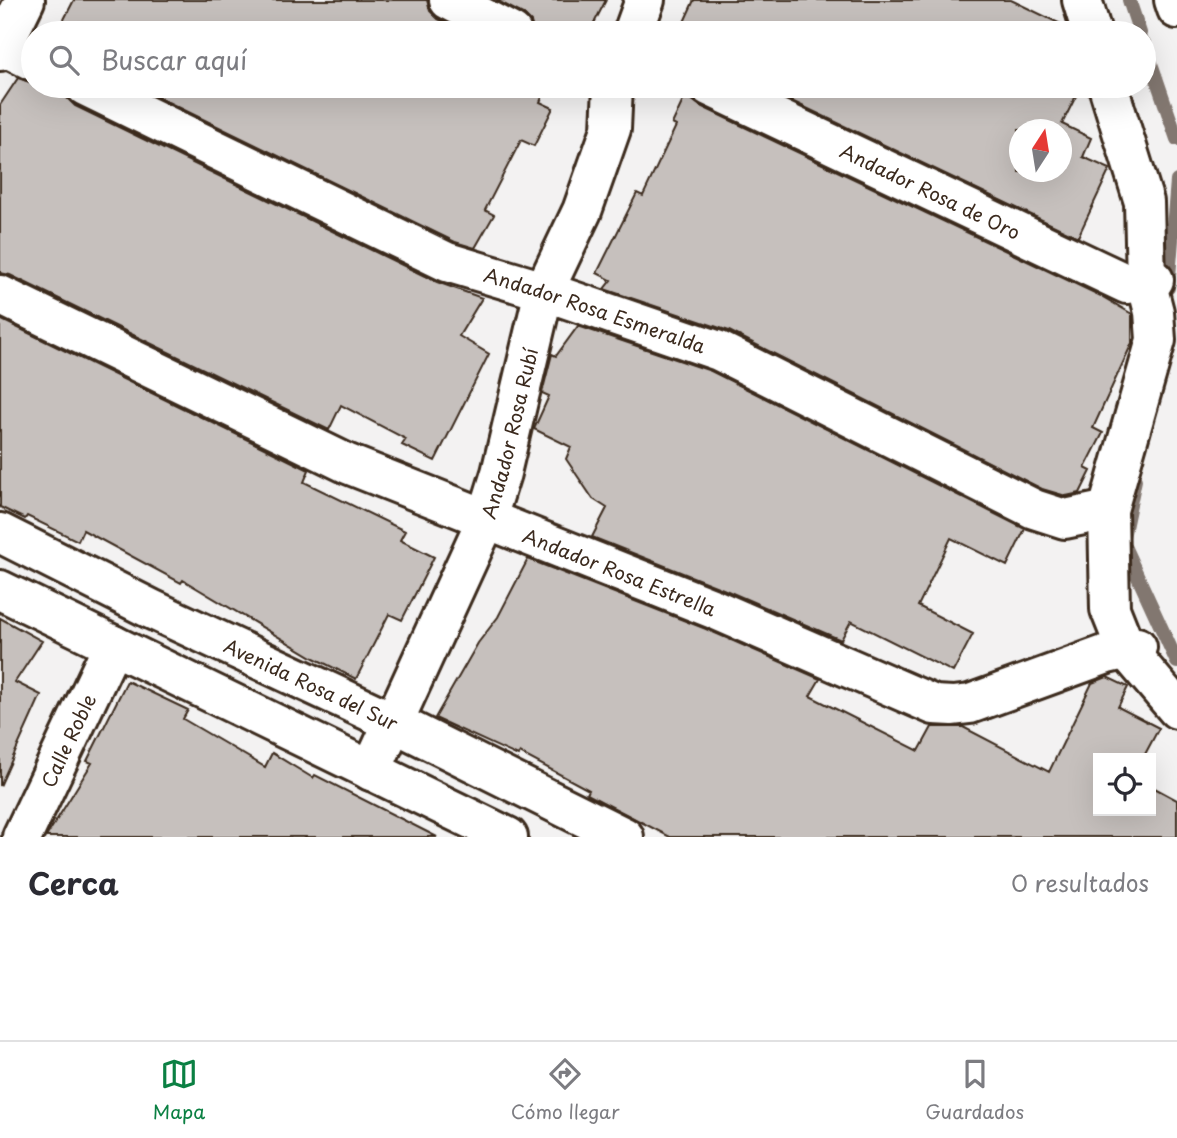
<!DOCTYPE html>
<html lang="es">
<meta charset="utf-8">
<style>
:root{--surface:#fff;--page:#f2f2f3;--text:#2b2b33;--muted:#7c7c81;--line:#e1e1e2;--accent:#0b8043}
body{margin:0;font-family:"Playpen Sans",sans-serif;background:var(--page);color:var(--text)}
.controls{position:absolute;right:21px;bottom:21px;display:grid;overflow:hidden;border-radius:0px;box-shadow:0 7px 28px #0002}
.controls button{width:63px;height:63px;display:grid;place-items:center;padding:0;border:0;border-bottom:2px solid var(--line);background:var(--surface);color:var(--text);font:35px sans-serif}
.compass{position:absolute;left:1009px;top:119px;width:63px;height:63px;border-radius:50%;background:var(--surface);box-shadow:0 7px 28px #0002;rotate:12deg}
.list{margin:0;padding:0;list-style:none}
h2{display:flex;justify-content:space-between;align-items:center;height:91px;margin:0;padding:0 28px;font-size:30px}
h2 small{font-size:23px;font-weight:400;color:var(--muted)}
.icon{flex:none;width:38px;height:38px;fill:none;stroke:currentColor;stroke-width:2;stroke-linecap:round;stroke-linejoin:round}
.map{position:relative;flex:none;width:1177px;height:837px;overflow:hidden}
.search{position:absolute;background:var(--surface);box-shadow:0 7px 28px #0002;left:21px;right:21px;top:21px;height:77px;display:flex;align-items:center;gap:18px;box-sizing:border-box;padding:0 24px;border-radius:38px;color:var(--muted);font-size:26px}
.sheet{height:203px;background:var(--surface)}
nav{display:flex;justify-content:space-around;align-items:center;box-sizing:border-box;height:98px;border-top:2px solid var(--line);background:var(--surface);font-size:19px;color:var(--muted)}
nav a{display:grid;justify-items:center;gap:4px}
nav .on{color:var(--accent)}
.map>svg:first-child{display:block}
.lines{fill:none;stroke-linecap:round;stroke-linejoin:round}
.stream{stroke:#827770;stroke-width:14}
.building{fill:#c6c0bd;stroke:#3b2a1e;stroke-width:2;fill-rule:evenodd}
.minor-casing{stroke:#3b2a1e;stroke-width:44}
.minor{stroke:#fff;stroke-width:38}
.labels{text-anchor:middle;dominant-baseline:central;stroke-width:6;stroke-linejoin:round;paint-order:stroke}
.street-label{font-size:19px;fill:#3b2a1e;stroke:#fff}
</style>
<div class="map">
<svg width="1177" height="837" viewBox="0 0 1177 837">
<rect width="100%" height="100%" fill="#f3f2f2"/>
<filter id="ink" filterUnits="userSpaceOnUse"><feTurbulence type="fractalNoise" baseFrequency=".0143" numOctaves="2"/><feDisplacementMap in="SourceGraphic" scale="14" xChannelSelector="R" yChannelSelector="G"/><feConvolveMatrix kernelMatrix="1 2 1 2 8 2 1 2 1" color-interpolation-filters="sRGB"/></filter>
<g filter="url(#ink)">
<g class="lines">
<path class="stream" d="M1129,0L1140,33
M1144,43L1177,139
M1168,288L1177,181
M1135,480L1122,542L1177,662"/>
</g>
<path class="building" d="M74,0H427L430,11L438,19L465,33H57Z
M496,0H606L589,33H534L531,22L523,14Z
M694,0H1011L1067,27L1069,33H679Z
M18,78L33,83V86H63L67,98L75,106L437,282L482,298L459,336L489,354L435,461L402,445L406,439L341,405L329,430L10,275L0,273V105Z
M135,86H547L540,102L553,108L534,146L521,140L485,210L494,215L475,248L455,242Z
M760,86H1081L1062,124L1091,138L1083,157L1110,169L1078,237ZM1019,130H1061V172H1019Z
M688,90L691,99L700,106L1101,296L1132,314V343L1093,428L1103,433L1085,468L1091,471L1080,493L1066,496L1042,489L729,331L604,289L611,280L597,273L637,193L643,196L676,126L672,124Z
M0,319L309,470L304,482L405,531L400,540L434,557L402,620L389,614L356,679L314,658L183,580L181,583L83,530L78,541L27,516L25,519L0,507Z
M578,326L711,371L1025,529L1007,566L951,538L918,606L973,634L953,672L851,621L841,640L723,589L592,537L607,508L593,499L566,459L571,447L534,429L549,396L542,393L552,354L556,356Z
M528,559L706,629L820,679L810,696L919,751L932,727H963L1049,772L1092,683L1107,677L1128,687L1118,707L1159,728L1143,758H1098V811H1151V786L1177,800V837H670L587,794L589,790L520,753L518,756L435,718L478,643L498,617Z
M0,618L42,641L15,682L41,695L0,786Z
M127,681L188,710L183,719L265,767L272,753L313,778L315,775L437,837H46L92,763L87,761Z"/>
<g class="lines">
<g class="minor-casing">
<g id="minor">
<path d="M449,0L512,33"/>
<path d="M1082,0L1092,33"/>
<path d="M1174,0L1177,9"/>
<path d="M633,33L645,0"/>
<path d="M3,46L33,61"/>
<path d="M0,51L25,0"/>
<path id="s1" d="M85,86L447,262L544,291L719,351L1034,509L1065,519L1108,510"/>
<path id="s2" d="M709,86L1127,284L1154,280"/>
<path d="M1108,86L1144,202L1146,281L1154,312L1156,340L1108,510L1110,609L1126,649L1177,709"/>
<path id="s3" d="M0,295L348,464L714,609L934,705L953,706L970,704L1107,654L1137,647"/>
<path id="s4" d="M0,533L151,609L395,723L624,837"/>
<path d="M0,590L508,837"/>
<path id="s5" d="M371,771L487,518L501,473L544,291L582,211L611,129L613,86"/>
<path id="s6" d="M22,837L113,645"/>
</g>
</g>
<use href="#minor" class="minor"/>
</g>
</g>
<g class="labels">
<g class="street-label">
<text stroke="none"><textPath href="#s2" startOffset="245">Andador Rosa de Oro</textPath></text>
<text stroke="none"><textPath href="#s1" startOffset="558">Andador Rosa Esmeralda</textPath></text>
<text stroke="none"><textPath href="#s5" startOffset="366">Andador Rosa Rubí</textPath></text>
<text stroke="none"><textPath href="#s3" startOffset="679">Andador Rosa Estrella</textPath></text>
<text stroke="none"><textPath href="#s4" startOffset="346">Avenida Rosa del Sur</textPath></text>
<text stroke="none"><textPath href="#s6" startOffset="107">Calle Roble</textPath></text>
</g>
</g>
</svg>
<div class="controls">
<button><svg class="icon" aria-label="locate" viewBox="0 0 24 24"><circle cx="12" cy="12" r="6"/><path d="M12 2v4M12 18v4M2 12h4M18 12h4"/></svg></button>
</div>
<svg class="compass" viewBox="-18 -18 36 36"><path d="M0-13l5 13h-10z" fill="#e53935"/><path d="M0 13l5-13h-10z" fill="#7c7c81"/></svg>
<div class="search"><svg class="icon" aria-label="search" viewBox="0 0 24 24"><circle cx="10" cy="10" r="6"/><path d="M15 15l6 6"/></svg>Buscar aquí</div>
</div>
<section class="sheet">
<h2>Cerca<small>0 resultados</small></h2>
<ul class="list">
</ul>
</section>
<nav>
<a class="on"><svg class="icon" aria-label="map" viewBox="0 0 24 24"><path d="M3 6l6-2 6 2 6-2v14l-6 2-6-2-6 2zM9 4v14M15 6v14"/></svg>Mapa</a>
<a><svg class="icon" aria-label="directions" viewBox="0 0 24 24"><path d="M12 3l9 9-9 9-9-9zM9 14v-3h6M13 9l2 2-2 2"/></svg>Cómo llegar</a>
<a><svg class="icon" aria-label="saved" viewBox="0 0 24 24"><path d="M7 4h10v16l-5-4-5 4z"/></svg>Guardados</a>
</nav>
